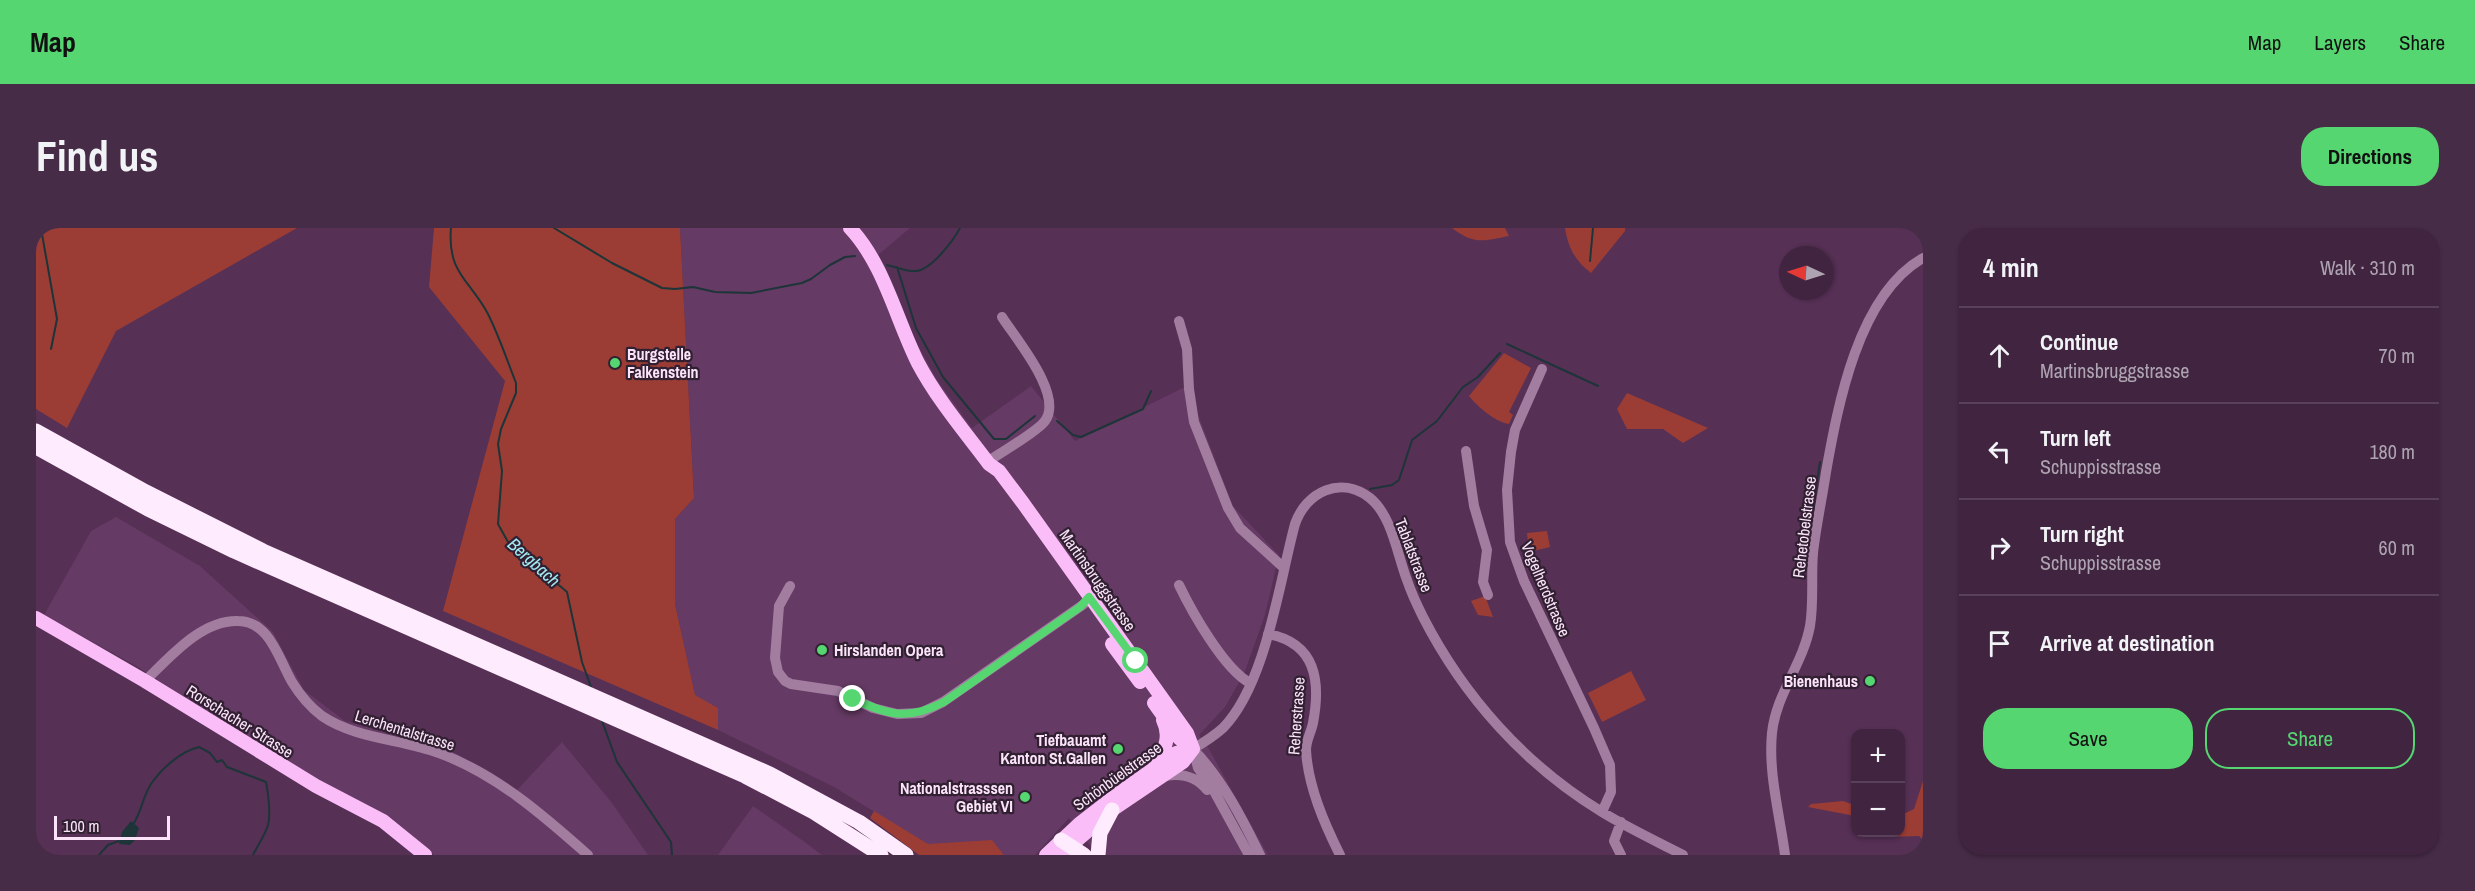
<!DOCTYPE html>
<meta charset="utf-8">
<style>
:root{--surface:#402440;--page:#472c47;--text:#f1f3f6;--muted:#aea4b1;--line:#594159;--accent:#56d671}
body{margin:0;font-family:"Archivo Narrow",sans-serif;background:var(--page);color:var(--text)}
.controls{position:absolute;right:18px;bottom:18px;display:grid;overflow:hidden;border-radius:12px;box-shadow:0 2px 4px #0004}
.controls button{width:54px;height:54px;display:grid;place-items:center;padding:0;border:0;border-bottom:2px solid var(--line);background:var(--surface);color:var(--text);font:30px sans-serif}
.compass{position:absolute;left:1743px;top:18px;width:54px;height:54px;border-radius:50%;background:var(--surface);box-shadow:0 2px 4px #0004;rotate:274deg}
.scale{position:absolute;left:18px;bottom:15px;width:116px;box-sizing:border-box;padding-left:6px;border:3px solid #fbe4fa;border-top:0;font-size:16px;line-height:21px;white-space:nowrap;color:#fbe4fa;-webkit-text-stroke:4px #312031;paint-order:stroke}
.stop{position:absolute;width:18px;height:18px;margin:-14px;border:4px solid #56d671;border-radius:50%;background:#fff}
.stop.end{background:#56d671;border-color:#fff;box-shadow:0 2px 6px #0008}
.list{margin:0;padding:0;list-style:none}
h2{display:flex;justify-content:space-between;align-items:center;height:78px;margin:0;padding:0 24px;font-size:26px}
h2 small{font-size:20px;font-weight:400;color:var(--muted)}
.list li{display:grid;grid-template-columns:39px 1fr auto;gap:18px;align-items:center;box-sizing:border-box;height:96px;padding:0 24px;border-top:2px solid var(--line)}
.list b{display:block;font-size:22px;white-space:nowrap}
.list p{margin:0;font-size:20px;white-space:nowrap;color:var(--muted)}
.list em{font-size:20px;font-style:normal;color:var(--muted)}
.actions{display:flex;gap:12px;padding:18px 24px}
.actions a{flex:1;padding:14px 0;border:2px solid var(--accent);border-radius:24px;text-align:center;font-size:21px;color:var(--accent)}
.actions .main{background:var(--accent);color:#111}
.icon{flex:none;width:33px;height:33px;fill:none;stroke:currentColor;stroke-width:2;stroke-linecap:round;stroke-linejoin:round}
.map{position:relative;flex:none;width:1887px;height:627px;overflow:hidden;border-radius:24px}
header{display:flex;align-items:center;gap:36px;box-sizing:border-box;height:84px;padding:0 30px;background:var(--accent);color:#111}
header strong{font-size:28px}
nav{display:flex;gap:33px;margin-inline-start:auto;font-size:21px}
.intro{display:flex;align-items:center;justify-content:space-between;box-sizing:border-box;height:144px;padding:0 36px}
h1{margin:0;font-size:42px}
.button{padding:15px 27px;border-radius:24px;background:var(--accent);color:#111;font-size:21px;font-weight:700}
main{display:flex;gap:36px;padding:0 36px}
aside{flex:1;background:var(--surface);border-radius:24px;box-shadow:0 2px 4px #0004}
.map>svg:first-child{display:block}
.built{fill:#653a64}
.green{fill:#9b3d35}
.water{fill:#1d3438}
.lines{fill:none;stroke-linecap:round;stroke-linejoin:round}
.stream{stroke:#1d3438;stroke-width:2}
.minor{stroke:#a27da0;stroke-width:10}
.major{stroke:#fabdf8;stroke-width:14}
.highway{stroke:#feebfd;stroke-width:15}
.route{stroke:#56d671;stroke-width:8}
.poi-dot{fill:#56d671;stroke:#312031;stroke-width:2}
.labels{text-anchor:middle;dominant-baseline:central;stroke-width:4.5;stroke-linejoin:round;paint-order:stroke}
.poi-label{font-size:16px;font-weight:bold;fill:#fbe4fa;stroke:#312031;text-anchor:end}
.street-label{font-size:16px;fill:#fbe4fa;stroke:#312031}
.water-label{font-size:18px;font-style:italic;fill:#a2eaf4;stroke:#312031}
</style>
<header>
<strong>Map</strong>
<nav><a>Map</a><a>Layers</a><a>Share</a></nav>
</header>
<div class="intro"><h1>Find us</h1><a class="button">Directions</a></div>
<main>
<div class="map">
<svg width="1887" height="627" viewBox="0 0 1887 627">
<rect width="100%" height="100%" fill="#563055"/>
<path class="built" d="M644,0H874L841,28L874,103L901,152L936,200L995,158L1039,213L1151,158L1197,278L1243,327L1229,387L1208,446L1189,479L1163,507L1169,514L1232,627H1061L1033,590L999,627H963L892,617L798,559L682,502V480L659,468L639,376V291L658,270Z
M80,289L164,338L237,404L268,462L309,493L380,511L417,524L451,542L481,562L526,514L576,575L612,627H398L349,587L282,553L213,512L102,439L8,387L55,303Z
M717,578L766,612L786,627H682Z"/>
<path class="green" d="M0,0H261L80,103L31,200L0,181Z
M398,0H644L658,270L639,291V376L659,467L682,480V502L407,383L469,153L393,59Z
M1416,0H1469L1473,8C1448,13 1438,17 1416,0Z
M1529,0H1589V3L1555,45C1539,33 1532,19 1529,0Z
M1468,125L1495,140L1473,184L1477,187L1473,196C1459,194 1441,178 1433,168Z
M1591,165L1672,200L1647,215L1627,201H1591L1581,181Z
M1511,303L1514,319L1493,324L1491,305Z
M1449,368L1457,389L1442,387L1435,373Z
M1595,443L1610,472L1566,494L1552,465Z
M1887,553V612L1883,608L1853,609L1848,605L1864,604L1865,587L1878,581Z
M1819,554V588L1772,579L1775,576L1807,573L1818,577Z
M838,583L892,616L956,612L968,627H883L834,590Z"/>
<path class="water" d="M95,593L103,600L99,612L94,617L83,616L86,604Z"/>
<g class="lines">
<path class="stream" d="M8,0L6,6L21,91L15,121
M415,0C411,45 434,52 452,86C463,108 471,132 480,155V165L465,201L462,216L466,243L462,296L472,314L531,364L546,434L555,459
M518,0L576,35L626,60L639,61L657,59L679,64L715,65L766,55L775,51L794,37L809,29L819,28
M1554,33L1557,0
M851,37C860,39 871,44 880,43C895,42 917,13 924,0
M861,39L880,100L907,149L958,211H970L999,188
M1471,116L1562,158
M1021,193L1037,207L1045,209L1107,181L1115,163
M1334,261L1356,257L1363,252L1376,212L1401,193L1427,159L1442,149L1464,125
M1774,302L1784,234
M566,493L581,534L635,614L636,627
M98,595C106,582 107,568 115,556C125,541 145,523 163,519L174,525L181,534L186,532L191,539L230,554C232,564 235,586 232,597C230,605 221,619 217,627
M63,627L72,617L83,613"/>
<path class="minor" d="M1143,93L1151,121L1153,161L1158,194L1192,280L1204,300L1248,340
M1506,141L1479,202L1475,224L1471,262L1474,314L1488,353L1558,500L1574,537L1575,564L1566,584
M1430,223L1438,278L1451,322L1447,354L1452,367
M951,234C965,224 1000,205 1009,193C1028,167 980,111 966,89
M1143,357C1156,384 1188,441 1214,455
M754,358L743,378L739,430L742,444L749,453L755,456L802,463L837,480L861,486L885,485L907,474L1048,376
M1232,406C1280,415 1285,453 1277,495C1275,505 1270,512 1270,522C1272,558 1288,595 1304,627
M109,453C134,429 165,392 202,393C234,393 243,432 256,454C264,467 274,479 286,488C320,511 365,511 403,525C460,546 507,587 552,627
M1157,521C1167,515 1178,508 1187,500C1230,456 1243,355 1259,296C1270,264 1305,247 1334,270C1356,288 1361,326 1371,352C1375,364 1381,377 1387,389C1428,469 1489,537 1566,584C1592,600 1620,613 1647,627
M1157,521C1186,551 1206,590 1224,627
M1158,524L1162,540L1178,563L1213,627
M1129,548C1146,545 1160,548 1171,562
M1585,594L1578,613L1585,627
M1749,627C1744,588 1732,545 1736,505C1740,466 1767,436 1774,398C1778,374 1775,349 1777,325C1780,298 1786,271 1790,244C1802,177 1822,67 1887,30"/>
<path class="major" d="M814,0C848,36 860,91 882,135C901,171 929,204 953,236L963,243L987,275L1151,505L1157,521
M0,390L109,453L280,558L347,593L389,627
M1076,416L1104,454
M1118,475L1143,510L1155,520
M1120,536C1129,522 1135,508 1127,492
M1010,627L1043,596L1079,568L1140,525L1157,521
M1024,627L1076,582L1147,534L1157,521"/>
<path class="highway" d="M0,203L110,264L227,323L734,546L823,594L870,627
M0,219L112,281L198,323L709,548L776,583L845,627
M1025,612L1048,627
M1062,627L1064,605L1076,582"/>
</g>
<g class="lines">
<path class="route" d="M817,471C853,487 871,493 908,474L1044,379L1053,369L1100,433"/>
</g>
<g class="poi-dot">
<circle cx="579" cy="135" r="6"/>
<circle cx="786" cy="422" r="6"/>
<circle cx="1834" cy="453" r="6"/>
<circle cx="1082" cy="521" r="6"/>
<circle cx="989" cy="569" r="6"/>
</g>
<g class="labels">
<g class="poi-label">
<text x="591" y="126" text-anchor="start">Burgstelle<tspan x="591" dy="18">Falkenstein</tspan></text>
<text x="798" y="422" text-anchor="start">Hirslanden Opera</text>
<text x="1822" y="453">Bienenhaus</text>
<text x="1070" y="512">Tiefbauamt<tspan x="1070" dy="18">Kanton St.Gallen</tspan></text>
<text x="977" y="560">Nationalstrasssen<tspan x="977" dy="18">Gebiet VI</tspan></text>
</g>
<g class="street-label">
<text transform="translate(1768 299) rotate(-83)">Rehetobelstrasse</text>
<text transform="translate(1378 327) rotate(69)">Tablatstrasse</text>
<text transform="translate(1062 352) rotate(55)">Martinsbruggstrasse</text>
<text transform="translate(1510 361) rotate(67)">Vogelherdstrasse</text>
<text transform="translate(1260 488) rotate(-86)">Reherstrasse</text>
<text transform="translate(204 493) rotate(32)">Rorschacher Strasse</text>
<text transform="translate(369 502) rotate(17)">Lerchentalstrasse</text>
<text transform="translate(1081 548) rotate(-36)">Schönbüelstrasse</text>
</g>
<g class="water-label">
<text transform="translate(498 334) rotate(42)">Bergbach</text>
</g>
</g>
</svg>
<div class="controls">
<button>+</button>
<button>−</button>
</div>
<svg class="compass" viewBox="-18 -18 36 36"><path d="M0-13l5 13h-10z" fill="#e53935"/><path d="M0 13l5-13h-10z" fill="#aea4b1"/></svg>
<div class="scale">100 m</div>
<div class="stop" style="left:1100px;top:433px"></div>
<div class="stop end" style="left:817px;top:471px"></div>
</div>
<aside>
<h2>4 min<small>Walk · 310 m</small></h2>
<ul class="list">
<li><svg class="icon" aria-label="ahead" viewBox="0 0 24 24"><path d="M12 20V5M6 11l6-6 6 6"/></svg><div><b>Continue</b><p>Martinsbruggstrasse</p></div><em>70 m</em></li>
<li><svg class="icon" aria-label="left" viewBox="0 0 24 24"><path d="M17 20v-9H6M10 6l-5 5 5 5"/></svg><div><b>Turn left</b><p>Schuppisstrasse</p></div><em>180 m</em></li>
<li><svg class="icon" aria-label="right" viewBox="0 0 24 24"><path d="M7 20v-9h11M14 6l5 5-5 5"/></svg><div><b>Turn right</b><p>Schuppisstrasse</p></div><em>60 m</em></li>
<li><svg class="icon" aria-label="arrive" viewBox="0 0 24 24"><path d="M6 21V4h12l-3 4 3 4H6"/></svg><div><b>Arrive at destination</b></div></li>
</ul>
<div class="actions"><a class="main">Save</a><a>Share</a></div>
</aside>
</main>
